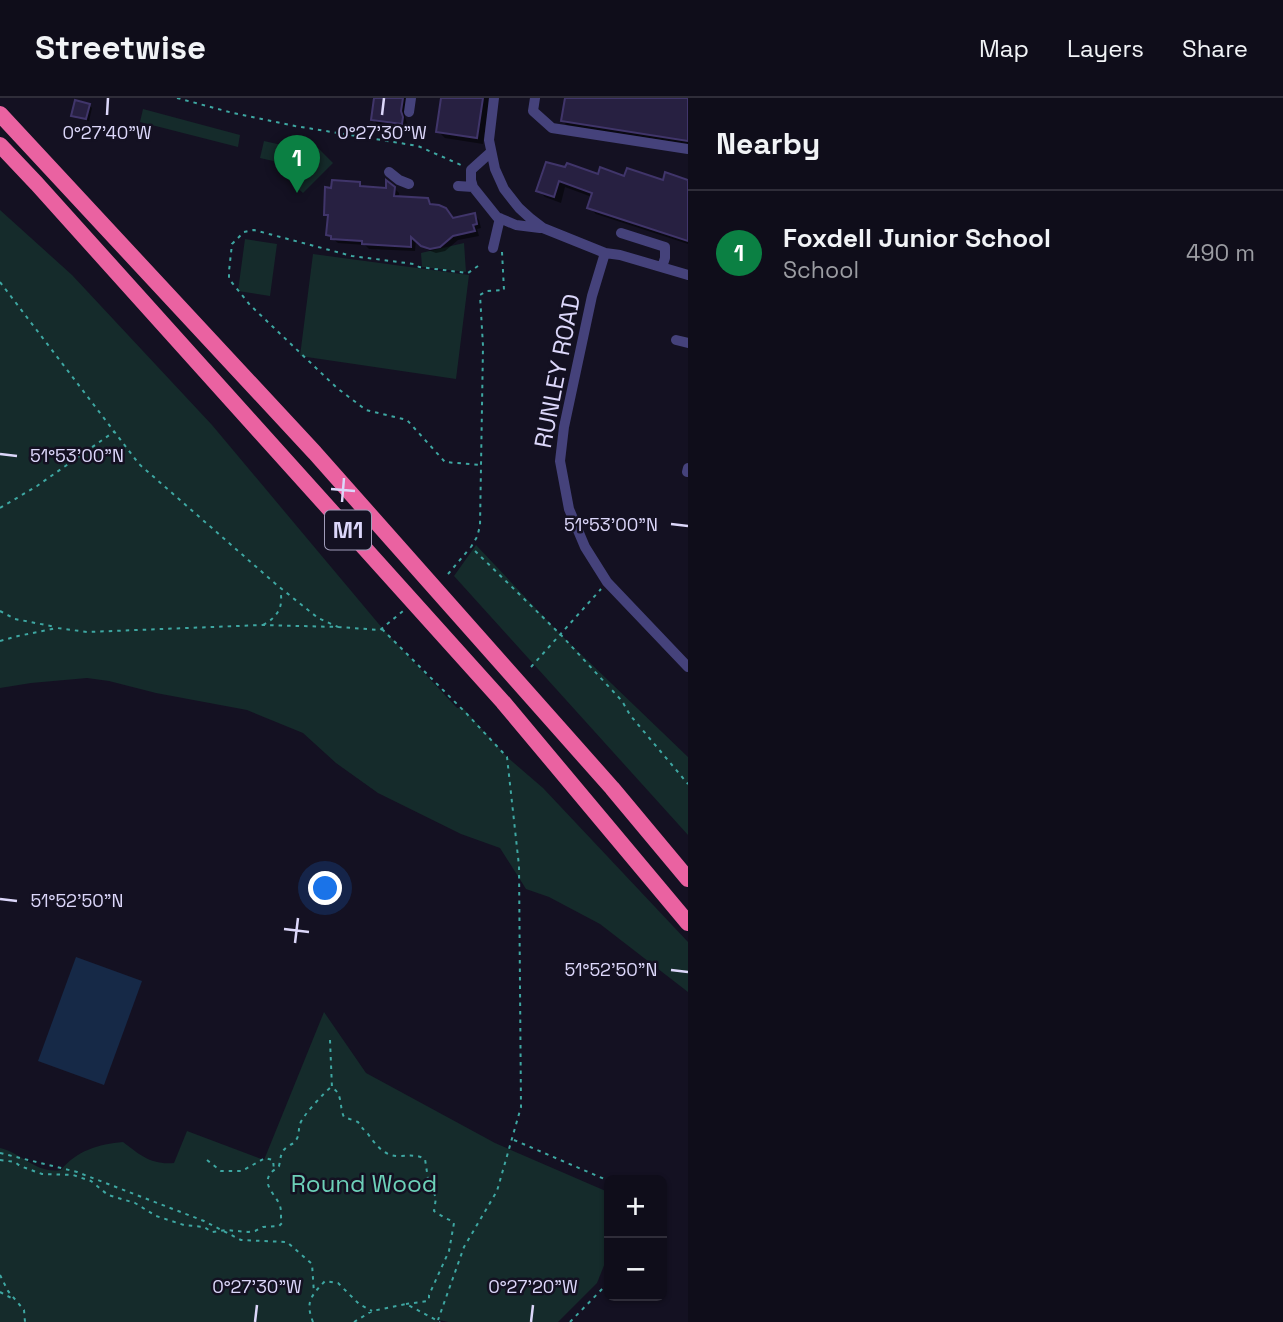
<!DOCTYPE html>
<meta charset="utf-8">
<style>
:root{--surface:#0f0d1a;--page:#181623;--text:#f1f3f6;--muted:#9b9ca2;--line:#2f2d39;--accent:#0b8043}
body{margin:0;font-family:"Space Grotesk",sans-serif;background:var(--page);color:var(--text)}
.controls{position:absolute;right:21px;bottom:21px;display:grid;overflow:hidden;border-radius:10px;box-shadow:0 2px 5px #0004}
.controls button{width:63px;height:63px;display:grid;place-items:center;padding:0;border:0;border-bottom:2px solid var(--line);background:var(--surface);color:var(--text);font:35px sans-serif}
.you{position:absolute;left:326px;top:791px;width:24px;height:24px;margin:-18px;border:5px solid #fff;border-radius:50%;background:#1a73e8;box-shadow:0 0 0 10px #1a73e833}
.badge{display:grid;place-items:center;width:46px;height:46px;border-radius:50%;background:var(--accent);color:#fff;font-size:23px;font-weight:700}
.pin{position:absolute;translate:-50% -58px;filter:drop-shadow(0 2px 4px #0008)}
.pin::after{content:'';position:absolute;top:37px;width:24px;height:21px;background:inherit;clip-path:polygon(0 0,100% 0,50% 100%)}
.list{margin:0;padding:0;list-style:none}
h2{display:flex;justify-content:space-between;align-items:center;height:91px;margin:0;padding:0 28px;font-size:30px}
h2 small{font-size:23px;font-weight:400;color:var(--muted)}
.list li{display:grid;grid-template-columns:46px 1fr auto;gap:21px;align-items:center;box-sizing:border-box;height:126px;padding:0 28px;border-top:2px solid var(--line)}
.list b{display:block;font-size:26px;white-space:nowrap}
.list p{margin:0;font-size:23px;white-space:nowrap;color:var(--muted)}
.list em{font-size:23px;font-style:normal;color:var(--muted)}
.map{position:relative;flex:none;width:688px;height:1224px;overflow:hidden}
header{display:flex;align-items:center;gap:42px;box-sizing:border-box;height:98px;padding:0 35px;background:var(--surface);border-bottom:2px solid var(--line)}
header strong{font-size:33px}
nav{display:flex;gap:38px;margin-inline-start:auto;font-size:24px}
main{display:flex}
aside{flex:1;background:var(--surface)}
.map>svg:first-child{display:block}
.green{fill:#152b2b}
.water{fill:#162947}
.shadow{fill:#0007}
.building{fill:#272041;stroke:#40356a;stroke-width:2}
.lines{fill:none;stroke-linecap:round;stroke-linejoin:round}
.path{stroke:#3ea7a2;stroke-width:2;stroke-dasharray:3.5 5;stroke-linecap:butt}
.minor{stroke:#45427b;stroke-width:10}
.highway{stroke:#ea62a1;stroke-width:16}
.ticks{fill:none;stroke:#dcd7fa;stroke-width:2.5}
.labels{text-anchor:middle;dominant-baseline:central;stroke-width:5;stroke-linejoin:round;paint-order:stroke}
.shield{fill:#141122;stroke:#a09cb9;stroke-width:2}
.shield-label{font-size:23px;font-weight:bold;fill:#dcd7fa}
.street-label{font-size:24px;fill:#dcd7fa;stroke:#141122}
.park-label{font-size:24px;fill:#6dd1b9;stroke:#141122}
.ticks-label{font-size:18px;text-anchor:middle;fill:#dcd7fa;stroke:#141122;stroke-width:5;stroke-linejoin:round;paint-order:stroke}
</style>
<header>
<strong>Streetwise</strong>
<nav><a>Map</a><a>Layers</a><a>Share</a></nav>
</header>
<main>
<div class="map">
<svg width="688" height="1224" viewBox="0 0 688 1224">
<rect width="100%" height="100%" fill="#141122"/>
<path class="green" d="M143,11L240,37L238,49L140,24Z
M264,43L295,50L291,67L260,60Z
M317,49L333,65L303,95L285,79Z
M0,112L72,177L212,327L383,531L457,610H463L507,659L543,690L688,844V894L600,826L549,799L526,791L500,750L461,736L378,695L336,665L303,635L247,612L156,595L109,583L87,580L31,585L0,590Z
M245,141L277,146L270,198L238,193Z
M464,145L466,174L422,169L421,155Z
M313,156L469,177L456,281L300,258Z
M476,447L561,537L688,659V737L454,478Z
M324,914L366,975L495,1045L608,1094L609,1155L597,1185L558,1224H448L439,1222L438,1224H0V1050C22,1055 36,1076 61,1072C76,1053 99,1046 123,1044C140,1057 151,1067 174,1065L187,1033L264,1062Z"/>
<path class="water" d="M76,859L142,883L104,987L38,963Z"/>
<path class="shadow" d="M372,0H410L407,4L405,19L407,25L406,29L377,26L373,21L376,3Z
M443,0H490L483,46L445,40L438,33Z
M566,0H688V46L568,28L563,23Z
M89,7L92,10L89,23L76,20L73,17Z
M547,66L599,78L664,85L688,84V146L596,116L589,109L592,99L565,89L561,105L545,99L538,92Z
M359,86L363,90L387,92L394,90L399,95V100L427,102L454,121L474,117L479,122L481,130L477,131L479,138L458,142L445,153L436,155L428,152L416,141L415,153L369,151L365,147L338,145L328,137L329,120L326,117Z"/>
<path class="building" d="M374,0H403L401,13L403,19L402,26L371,22Z
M441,0H483L477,40L436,34Z
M565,0H688V43L561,23Z
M75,2L90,6L86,21L71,18Z
M546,64L565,69L567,65L598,76L600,69L624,78L627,70L663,82L665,74L688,82V143L587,110L592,95L559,83L554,99L536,93Z
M332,82L360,84V88L386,90V82L395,89L394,98L428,100L430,106L439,107L446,110L453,120L475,115L477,126L473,127L475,133L453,138L440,149L430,151L421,148L411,139V149L362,146V143L331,141V138L326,137L328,117H324L325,89L331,90Z"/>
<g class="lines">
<path class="path" d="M177,0L233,15L295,28L418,48L461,67
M502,154L504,192L487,193L480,197L483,248L480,428L477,439L471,449L561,537L622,603L630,617L688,686
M478,168L468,175L419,169L414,166L352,158L254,132L244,134L232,146L229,173V181L250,207L337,290L366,312L407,322L445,364L480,367
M0,184L139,366L278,488L318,520L338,529
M0,410L37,388L115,333
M448,476L470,450
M0,513L15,521L56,529
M263,527C278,519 284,508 280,492
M382,531L466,615L507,659L519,768L521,1009L497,1093L464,1149L438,1222
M0,543L18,538L57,530L87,534L262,527L338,529L380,532L403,513
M531,569L601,491
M330,942L332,990C343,995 339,1009 344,1019L358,1024C361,1029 364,1032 368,1036C376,1047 384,1058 398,1058C408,1058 416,1056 425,1061L428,1081L436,1100L434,1113L445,1120L452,1123L454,1125L449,1153L429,1197V1201L428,1203L406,1206
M514,1042L609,1083
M0,1055L77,1074L204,1123L241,1142L287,1144L312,1166L314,1195
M0,1062L15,1064L20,1068L42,1076L73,1077L91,1083L108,1097L135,1105L156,1118L184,1127L204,1129L212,1134L226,1132L248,1134L255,1133L263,1129L279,1128L282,1125C280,1119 282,1114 280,1108C277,1098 262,1088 270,1076C272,1073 276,1071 279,1068C281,1060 280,1054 287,1049C292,1045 293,1047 296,1042C300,1037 298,1031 300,1026C303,1017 324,995 332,988
M207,1062L221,1073H242L265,1060L273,1062L274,1072
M0,1177L8,1193L24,1212L25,1224
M0,1194L15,1202
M313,1224C305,1204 311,1198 325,1183L338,1185L359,1206L372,1213
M354,1224L372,1213L406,1206L440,1224
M570,1224L609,1184"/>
<path class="minor" d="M494,0L489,42L495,71L504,91L519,110L530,120L543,130L605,155L620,157L688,177
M535,0L533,13L552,30L688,51
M409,14L411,0
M491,54L471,72V82L473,89L497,119L516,127L540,130
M389,74L399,82L409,86
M458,88L473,89
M621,135L665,149V160L662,169
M493,150L500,120
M605,155L592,198L564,329L560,363L569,411L585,449L607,484L688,569
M676,242L688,245
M687,374L688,370"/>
<path class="highway" d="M0,16L315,355L612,690L688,781
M0,47L37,86L503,604L688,825"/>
</g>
<path class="ticks" d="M107,17L108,0M382,17L384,0M0,356L17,358M331,391L355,393M342,404L344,380M671,426L688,428M0,801L17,803M284,831L309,834M295,845L298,820M671,872L688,874M255,1224L257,1207M531,1224L533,1207"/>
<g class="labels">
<rect class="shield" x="325" y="412.5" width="46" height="39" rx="5"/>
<g class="shield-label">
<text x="348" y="432">M1</text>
</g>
<g class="street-label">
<text transform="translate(557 273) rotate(-79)">RUNLEY ROAD</text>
</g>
<g class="park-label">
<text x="364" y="1085">Round Wood</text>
</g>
</g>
<g class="ticks-label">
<text x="107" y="41">0°27'40"W</text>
<text x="382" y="41">0°27'30"W</text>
<text x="77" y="364">51°53'00"N</text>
<text x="611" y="433">51°53'00"N</text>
<text x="77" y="809">51°52'50"N</text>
<text x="611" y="878">51°52'50"N</text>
<text x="257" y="1195">0°27'30"W</text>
<text x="533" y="1195">0°27'20"W</text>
</g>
</svg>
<div class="controls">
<button>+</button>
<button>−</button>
</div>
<div class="you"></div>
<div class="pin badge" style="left:297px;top:95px">1</div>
</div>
<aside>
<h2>Nearby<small></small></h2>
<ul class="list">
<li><span class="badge">1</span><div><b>Foxdell Junior School</b><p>School</p></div><em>490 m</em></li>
</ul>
</aside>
</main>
